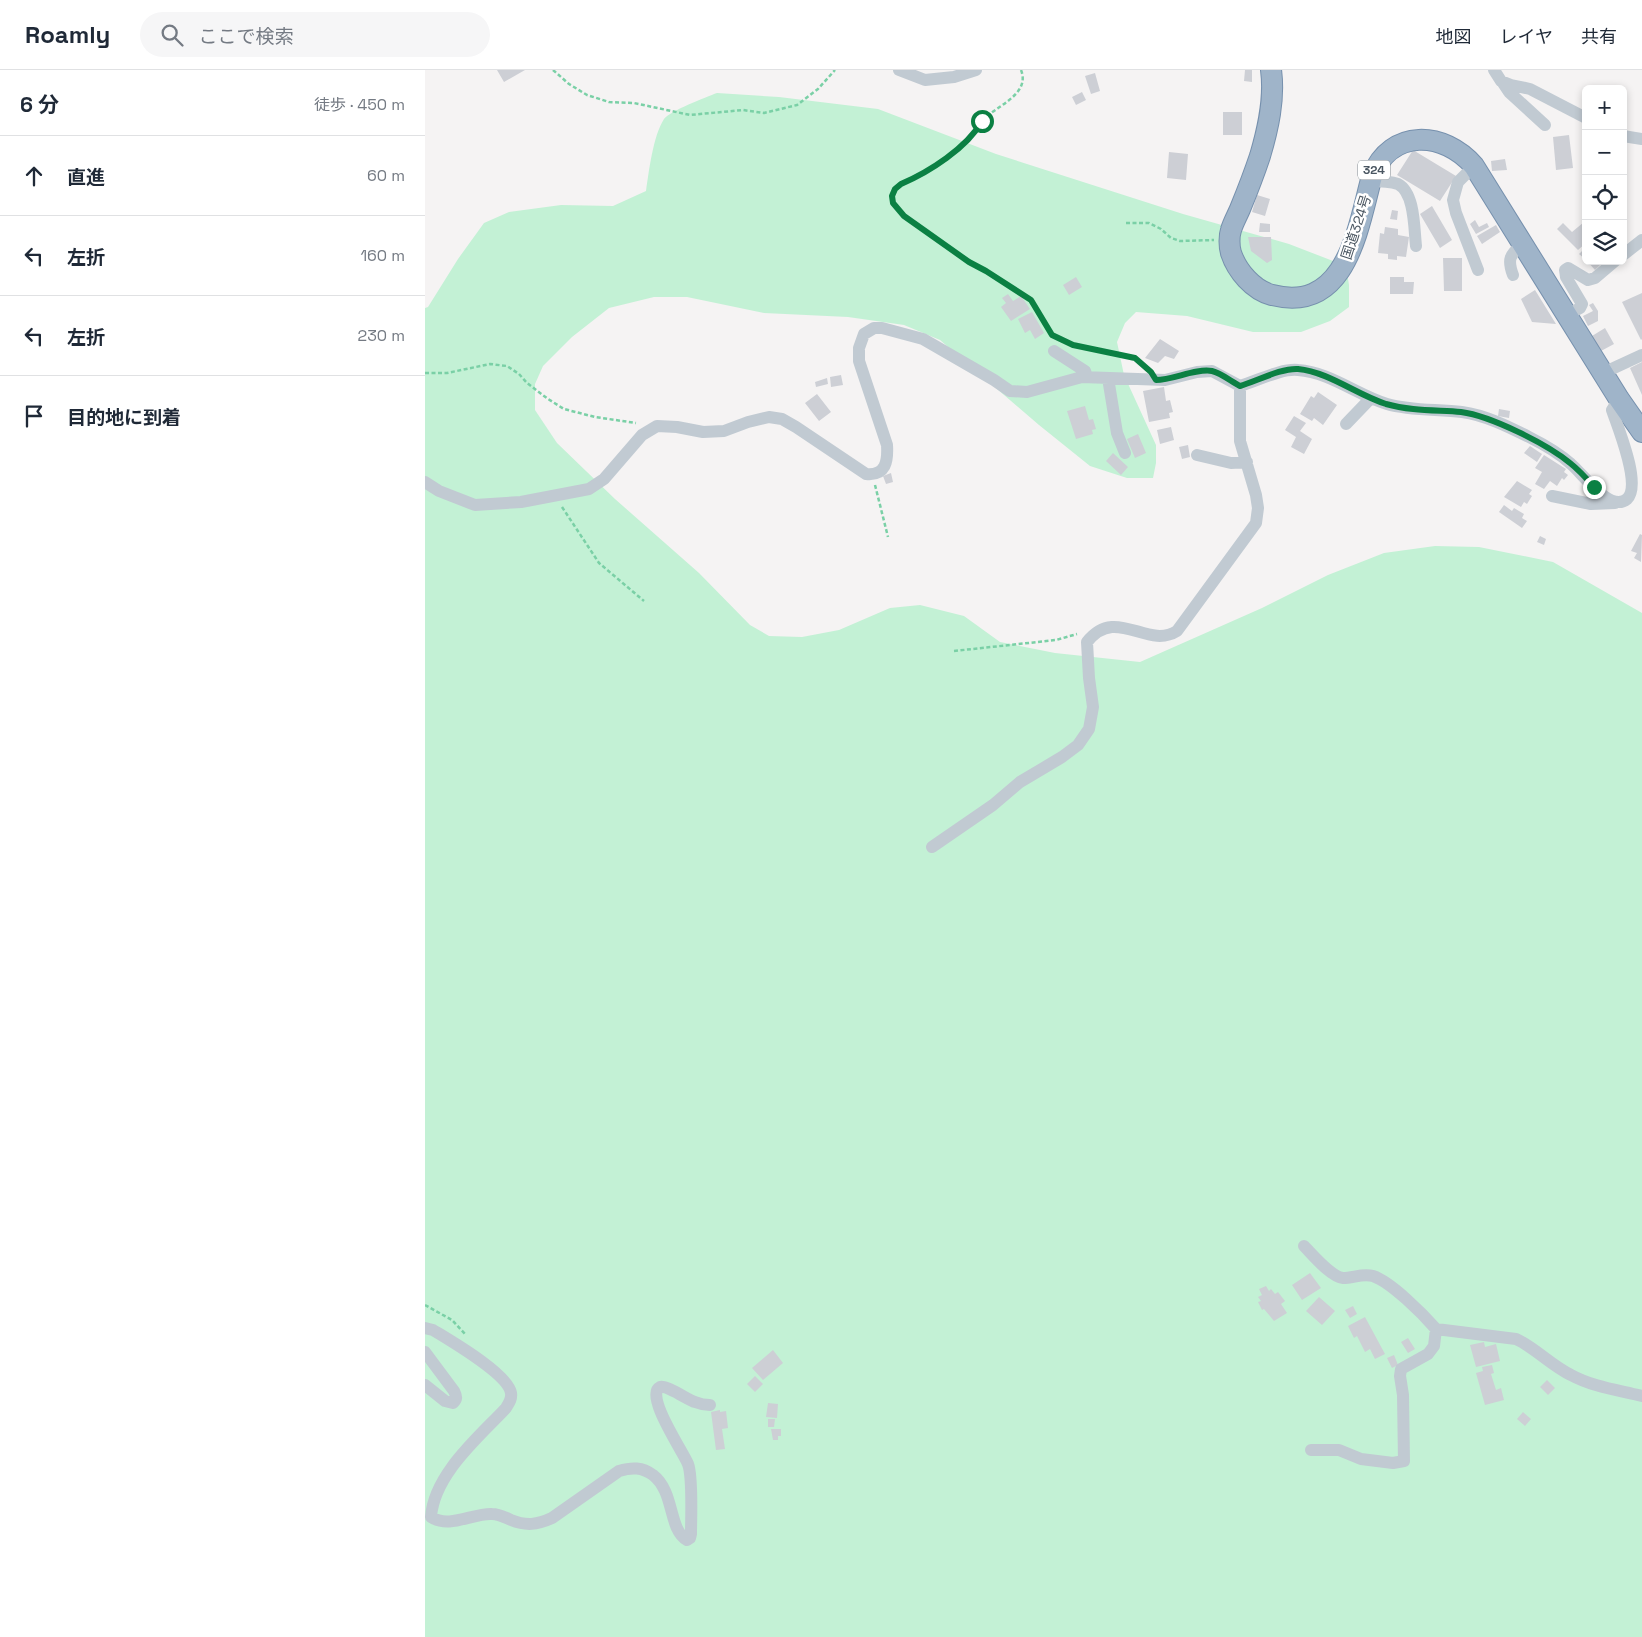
<!DOCTYPE html>
<html lang="ja">
<meta charset="utf-8">
<style>
:root{--surface:#fff;--page:#f6f6f7;--text:#1f2937;--muted:#747a83;--line:#e0e1e3}
body{margin:0;font-family:"Space Grotesk","Noto Sans JP",sans-serif;background:var(--page);color:var(--text)}
.controls{position:absolute;right:15px;top:15px;display:grid;overflow:hidden;border-radius:8px;box-shadow:0 2px 8px #0003}
.controls button{width:45px;height:45px;display:grid;place-items:center;padding:0;border:0;border-bottom:1px solid var(--line);background:var(--surface);color:var(--text);font:25px sans-serif}
.stop{position:absolute;width:15px;height:15px;margin:-11px;border:4px solid #0b8043;border-radius:50%;background:#fff}
.stop.end{background:#0b8043;border-color:#fff;box-shadow:0 1px 5px #0008}
.list{margin:0;padding:0;list-style:none}
h2{display:flex;justify-content:space-between;align-items:center;height:65px;margin:0;padding:0 20px;font-size:21px}
h2 small{font-size:16px;font-weight:400;color:var(--muted)}
.list li{display:grid;grid-template-columns:32px 1fr auto;gap:15px;align-items:center;box-sizing:border-box;height:80px;padding:0 20px;border-top:1px solid var(--line)}
.list b{display:block;font-size:19px;white-space:nowrap}
.list em{font-size:16px;font-style:normal;color:var(--muted)}
.icon{flex:none;width:28px;height:28px;fill:none;stroke:currentColor;stroke-width:2;stroke-linecap:round;stroke-linejoin:round}
.map{position:relative;flex:none;width:1217px;height:1567px;overflow:hidden}
header{display:flex;align-items:center;gap:30px;box-sizing:border-box;height:70px;padding:0 25px;background:var(--surface);border-bottom:1px solid var(--line)}
header strong{font-size:24px}
nav{display:flex;gap:28px;margin-inline-start:auto;font-size:18px}
.search{width:350px;height:45px;background:var(--page);display:flex;align-items:center;gap:12px;box-sizing:border-box;padding:0 18px;border-radius:28px;color:var(--muted);font-size:19px}
main{display:flex}
aside{flex:1;background:var(--surface)}
.map>svg:first-child{display:block}
.green{fill:#c3f1d5}
.building{fill:#cdcfd5}
.lines{fill:none;stroke-linecap:round;stroke-linejoin:round}
.trunk-casing{stroke:#7690ad;stroke-width:22}
.path{stroke:#7ad0a6;stroke-width:2.5;stroke-dasharray:4 2.5;stroke-linecap:butt}
.minor{stroke:#c1cad2;stroke-width:12}
.trunk{stroke:#9fb4c9;stroke-width:20}
.route{stroke:#0b8043;stroke-width:6}
.labels{text-anchor:middle;dominant-baseline:central;stroke-width:5;stroke-linejoin:round;paint-order:stroke}
.shield{fill:#fff;stroke:#808990;stroke-width:1}
.shield-label{font-size:12px;font-weight:bold;fill:#4a5661}
.street-label{font-size:14px;fill:#4a5661;stroke:#fff}
</style>
<header>
<strong>Roamly</strong>
<div class="search"><svg class="icon" aria-label="search" viewBox="0 0 24 24"><circle cx="10" cy="10" r="6"/><path d="M15 15l6 6"/></svg>ここで検索</div>
<nav><a>地図</a><a>レイヤ</a><a>共有</a></nav>
</header>
<main>
<aside>
<h2>6 分<small>徒歩 · 450 m</small></h2>
<ul class="list">
<li><svg class="icon" aria-label="ahead" viewBox="0 0 24 24"><path d="M12 20V5M6 11l6-6 6 6"/></svg><div><b>直進</b></div><em>60 m</em></li>
<li><svg class="icon" aria-label="left" viewBox="0 0 24 24"><path d="M17 20v-9H6M10 6l-5 5 5 5"/></svg><div><b>左折</b></div><em>160 m</em></li>
<li><svg class="icon" aria-label="left" viewBox="0 0 24 24"><path d="M17 20v-9H6M10 6l-5 5 5 5"/></svg><div><b>左折</b></div><em>230 m</em></li>
<li><svg class="icon" aria-label="arrive" viewBox="0 0 24 24"><path d="M6 21V4h12l-3 4 3 4H6"/></svg><div><b>目的地に到着</b></div></li>
</ul>
</aside>
<div class="map">
<svg width="1217" height="1567" viewBox="0 0 1217 1567">
<rect width="100%" height="100%" fill="#f5f3f3"/>
<path class="green" d="M292,23L354,27L453,39L571,84L758,144L864,174L921,196L924,215V237L905,251L876,262H828L762,246L711,242L700,253L692,272L699,305L731,375V393L728,408H702L665,396L614,355L515,270L479,255L423,247L339,243L262,227H229L184,238L147,267L118,296L110,314V340L132,373L190,429L274,503L325,555L344,566L377,567L414,560L465,538L495,535L539,546L575,572L630,583L715,592L837,538L903,505L959,483L1010,476L1054,477L1128,492L1217,543V1567H0V238L3,237L33,189L59,153L84,142L136,135L188,136L221,121C224,101 228,66 239,49C245,41 281,27 292,23Z"/>
<path class="building" d="M72,0H100L79,12Z
M820,0H827V12L819,11Z
M670,3L675,21L666,24L660,6Z
M657,22L661,30L651,35L647,27Z
M798,42H817V65H798Z
M1144,65L1148,98L1131,100L1128,67Z
M988,80L1031,106L1015,131L972,105Z
M744,82L763,84L761,110L742,108Z
M1080,89L1082,100L1067,101L1066,91Z
M832,125L845,129L840,146L827,142Z
M1007,136L1027,170L1015,178L995,144Z
M967,140L973,141L972,150L965,149Z
M1050,150L1054,157L1062,153L1064,157L1051,164L1045,154Z
M1159,152L1161,173L1153,180L1132,159L1138,153L1147,162Z
M835,153L845,154V162H834Z
M1071,155L1075,162L1057,174L1052,166Z
M960,157L973,159V165L984,167L981,187L972,186V190L963,189V184L953,183L955,163L959,164Z
M823,167H846L847,190L842,193L826,181Z
M1161,177V190L1154,184Z
M1018,188H1037V221H1019Z
M1162,191H1179L1170,200Z
M651,207L657,217L644,225L638,215Z
M965,207H979V212H989L988,224H965Z
M1110,220L1131,254L1107,252L1096,229Z
M1217,223V269L1216,270L1197,232Z
M583,224L588,231L596,226L605,239L586,251L576,237L581,233L577,228Z
M1168,233L1173,241V251L1163,256L1158,246L1168,241L1164,235Z
M607,242L619,263L610,269L605,260L600,263L593,249Z
M1180,258L1189,274L1176,281L1167,266Z
M735,269L754,281L749,289L740,286L733,293L720,288Z
M1217,292V325L1205,298Z
M416,305L418,315L406,317L405,307Z
M402,308L403,314L391,317L390,312Z
M739,317L741,331L745,330L748,342L744,343L745,348L724,352L718,321Z
M893,322L912,335L898,355L889,348L887,351L875,344L886,326L889,328Z
M392,324L406,342L394,351L380,333Z
M660,336L664,350L668,349L671,359L667,360L668,364L651,369L642,341Z
M1074,339L1085,341L1084,348L1073,346Z
M869,346L881,353L875,361L887,369L879,384L866,377L871,367L860,360Z
M746,357L749,370L735,374L732,360Z
M713,364L721,383L710,388L702,369Z
M763,375L765,387L757,389L754,377Z
M1105,376L1117,384L1112,392L1099,383Z
M688,383L703,397L696,405L681,391Z
M1119,385L1141,399L1139,402L1143,405L1139,410L1137,408L1132,416L1125,411L1119,419L1110,414L1117,402L1110,398Z
M466,403L468,412L461,414L458,406Z
M1092,411L1107,420L1104,424L1107,426L1102,434L1099,432L1096,437L1079,427Z
M1079,435L1087,441L1089,438L1099,444L1097,448L1102,451L1097,458L1074,442Z
M1215,464L1217,465L1216,492L1209,488L1212,483L1206,481Z
M1115,466L1121,469L1119,475L1112,472Z
M885,1203L896,1218L877,1230L867,1215Z
M841,1216L844,1221L846,1219L850,1224L853,1222L860,1231L856,1234L862,1243L849,1251L839,1239L837,1240L833,1232L836,1231L833,1227L837,1225L834,1219Z
M894,1227L910,1241L897,1255L881,1241Z
M928,1236L932,1244L925,1248L920,1240Z
M940,1247L960,1284L950,1289L945,1279L940,1282L932,1266L929,1268L923,1256Z
M983,1268L990,1279L983,1283L976,1272Z
M1059,1272L1060,1277L1071,1274L1075,1291L1051,1297L1045,1275Z
M348,1280L358,1293L338,1310L327,1298Z
M969,1285L973,1295L967,1298L962,1288Z
M1067,1295L1069,1303L1066,1304L1071,1320L1076,1318L1079,1330L1060,1335L1051,1303L1058,1301L1057,1297Z
M330,1306L338,1314L330,1322L322,1314Z
M1122,1310L1130,1318L1123,1325L1115,1317Z
M343,1333L353,1334L352,1348L341,1347Z
M295,1340V1342L301,1341L303,1358L297,1359L300,1379L291,1380L286,1342Z
M1098,1342L1106,1349L1100,1356L1092,1349Z
M343,1349H350L349,1357H343Z
M346,1359H356V1366H353V1370H348Z"/>
<g class="lines">
<g class="trunk-casing">
<path id="trunk" d="M846,0C850,29 843,59 835,86C829,104 822,122 815,139C812,146 808,153 806,160C804,166 804,176 806,183C812,201 828,220 847,225C922,244 933,157 947,106C966,58 1019,61 1049,96L1194,329L1217,362"/>
</g>
<path class="path" d="M128,0L144,14L162,25L184,32L209,33L265,45L318,40L339,43L372,35L393,19L410,0
M596,0C606,25 570,36 557,51C555,54 554,58 551,61C531,84 504,102 476,114L470,119L467,126L468,133L479,146L544,192L561,201L606,231L627,265L633,268
M701,153H724L736,159L746,168L755,171L789,170
M640,271L648,275L710,288L719,296
M0,303H22L65,294L82,296L94,304L102,313L123,329L139,339L170,347L211,353
M450,415L463,467
M137,437L174,493L219,531
M529,581L631,570L652,564
M0,1235L27,1250L40,1264"/>
<path class="minor" d="M474,0L500,10L529,7L551,0
M1069,0L1076,11L1086,15L1105,19L1161,48
M1078,13L1084,22L1120,55
M1198,66L1217,69
M1049,96L1033,112L1028,130L1031,143L1053,200
M945,111C954,111 964,111 973,114C990,123 989,159 991,176
M1198,185L1217,170
M1088,205C1082,189 1085,185 1097,174
M1142,245L1155,238L1157,234L1141,207L1140,200L1143,198L1163,210L1170,208L1190,191
M629,281L660,301L662,307
M1178,303L1217,285
M683,308L692,363L700,383
M921,354L945,329
M772,385L806,393L822,392
M0,412L14,421L50,435L96,432L164,419L179,409L217,365L232,356L252,357L278,362L299,361L323,352L344,347L357,349L371,357L441,404C461,406 463,391 462,375L434,291V278L439,264L449,258H457L498,269L569,310L585,321L602,322L657,307L740,310L772,302L787,301L815,316C832,311 857,298 873,300C905,302 932,325 962,334C986,341 1012,339 1037,342C1060,345 1084,357 1104,367C1118,374 1134,383 1146,394C1158,404 1185,443 1202,429C1217,415 1193,358 1187,340L1194,329
M1127,426L1166,434L1190,433
M507,777L568,735L595,712L637,687L653,675L664,659L668,637L664,608L662,572C691,535 722,580 752,561L831,453L833,438L831,425L815,371V316
M879,1176C887,1184 906,1207 918,1208C928,1208 938,1203 948,1206C966,1212 998,1244 1011,1259L1091,1269C1109,1277 1127,1296 1146,1305C1168,1317 1193,1320 1217,1326
M0,1258L8,1260C26,1271 83,1304 86,1323C87,1329 84,1333 81,1338C54,1367 9,1404 6,1447C24,1459 48,1443 67,1444C74,1444 79,1447 86,1450C101,1456 112,1455 127,1448L194,1401C207,1397 217,1397 228,1405C250,1422 243,1459 262,1470L265,1468L266,1464C266,1448 268,1407 263,1394C259,1383 219,1325 235,1317C242,1315 263,1330 270,1332C275,1334 280,1335 285,1335
M0,1282L29,1321C32,1327 32,1329 28,1333L20,1331L0,1315
M886,1380H914L936,1389L968,1393L979,1391L978,1325L975,1306L976,1299L1003,1284L1009,1276L1011,1259"/>
<use href="#trunk" class="trunk"/>
</g>
<g class="lines">
<path class="route" d="M557,51C542,78 504,102 476,114L470,119L467,126L468,133L479,146L544,192L561,201L606,230L627,265L648,275L710,288L726,302L731,310C748,310 771,298 787,301C796,303 807,312 815,316C832,311 856,298 873,299C904,302 932,325 961,334C986,341 1011,340 1036,342C1066,346 1122,374 1145,393C1154,400 1162,409 1169,417"/>
</g>
<g class="labels">
<rect class="shield" x="933" y="90.5" width="32" height="19" rx="4"/>
<g class="shield-label">
<text x="949" y="100">324</text>
</g>
<g class="street-label">
<text transform="translate(931 157) rotate(-72)">国道324号</text>
</g>
</g>
</svg>
<div class="controls">
<button>+</button>
<button>−</button>
<button><svg class="icon" aria-label="locate" viewBox="0 0 24 24"><circle cx="12" cy="12" r="6"/><path d="M12 2v4M12 18v4M2 12h4M18 12h4"/></svg></button>
<button><svg class="icon" aria-label="layers" viewBox="0 0 24 24"><path d="M12 4l9 5-9 5-9-5zM3 14l9 5 9-5"/></svg></button>
</div>
<div class="stop" style="left:557px;top:51px"></div>
<div class="stop end" style="left:1169px;top:417px"></div>
</div>
</main>
